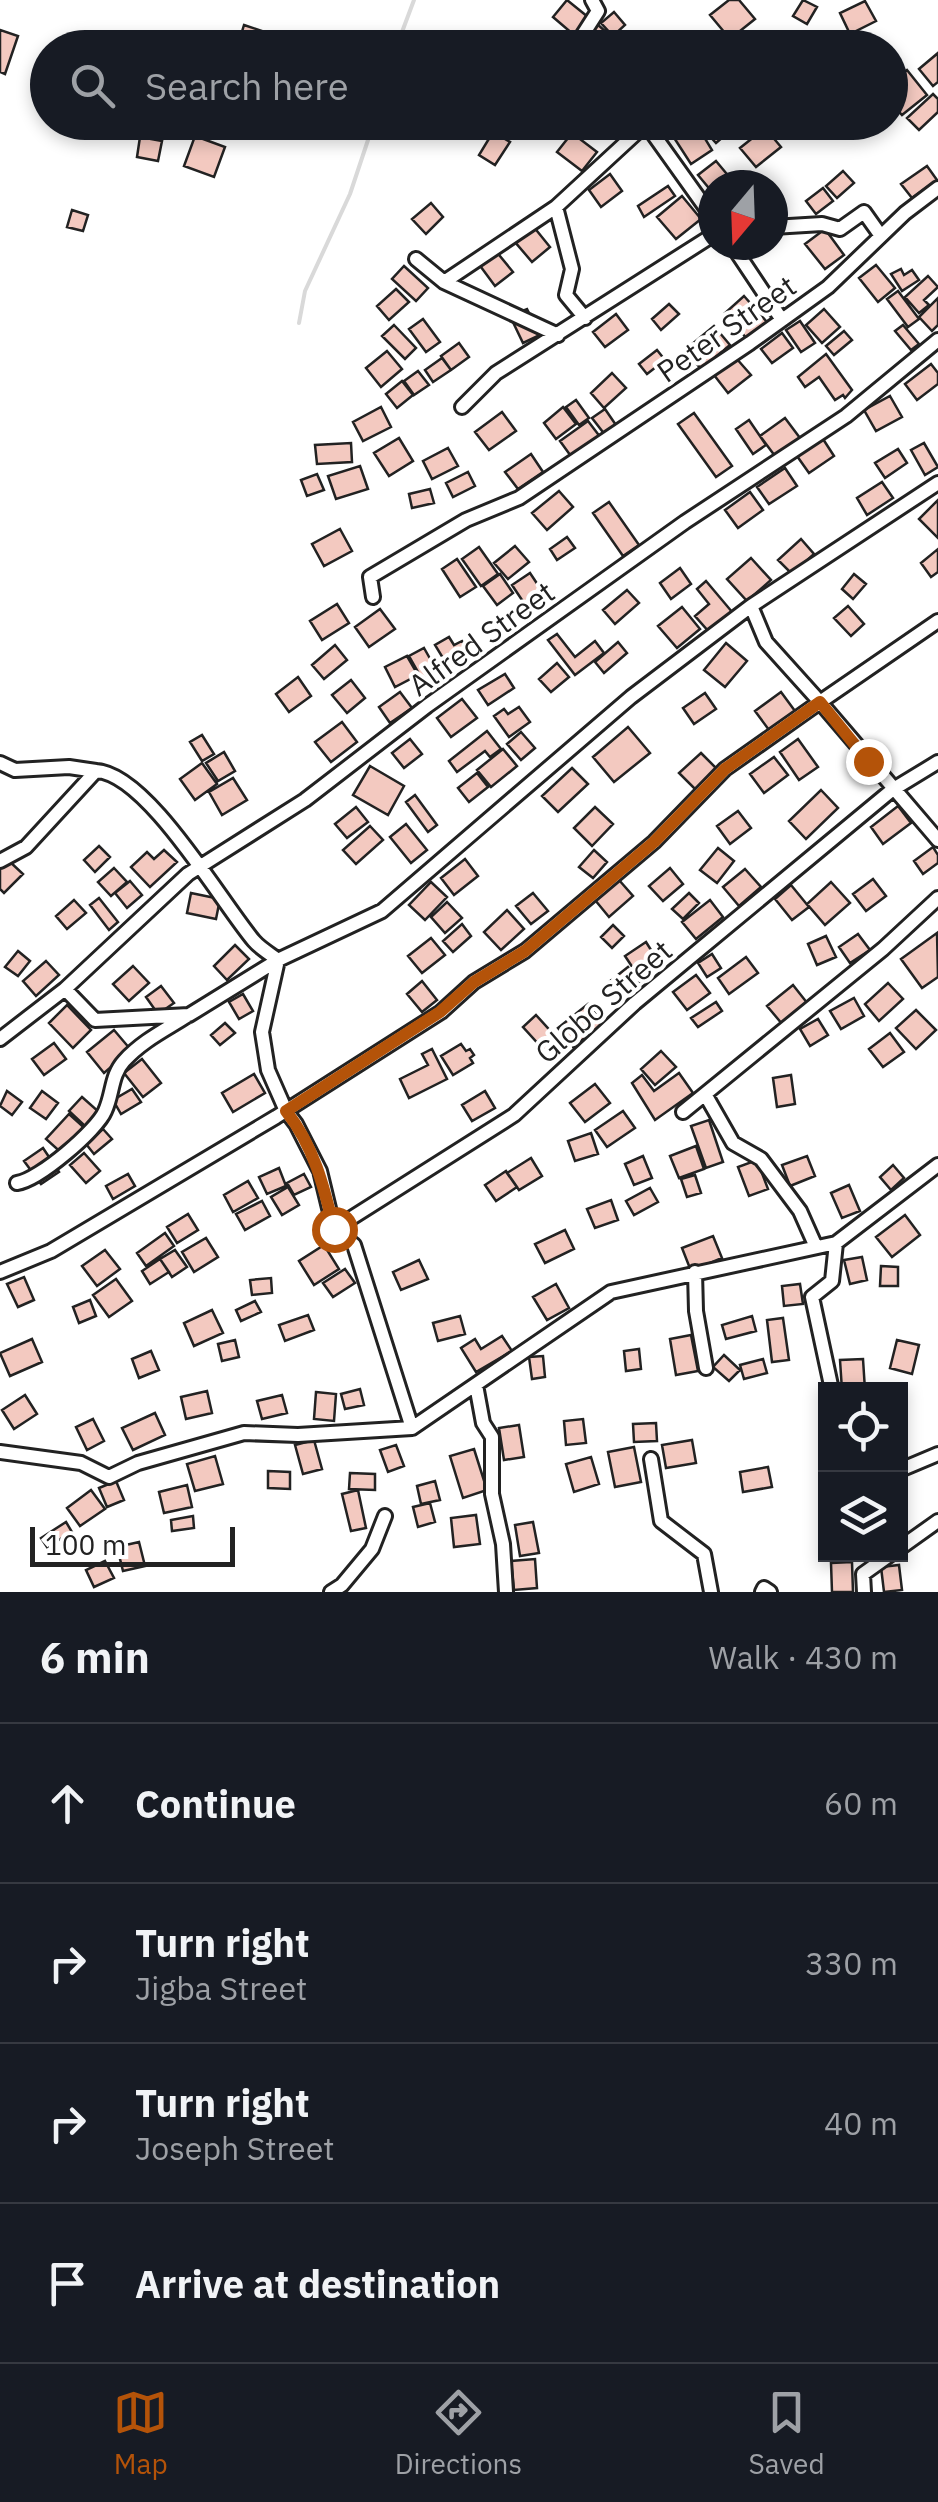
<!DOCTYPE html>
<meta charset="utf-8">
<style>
:root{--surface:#171b24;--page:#20242c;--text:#f1f3f6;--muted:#9ea1a6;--line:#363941;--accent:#b45309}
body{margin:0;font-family:"IBM Plex Sans",sans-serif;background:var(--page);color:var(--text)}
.controls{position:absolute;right:30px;bottom:30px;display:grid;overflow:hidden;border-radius:0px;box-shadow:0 5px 15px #0003}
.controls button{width:90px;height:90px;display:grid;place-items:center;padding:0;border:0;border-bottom:2px solid var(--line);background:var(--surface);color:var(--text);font:50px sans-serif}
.compass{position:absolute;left:698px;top:170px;width:90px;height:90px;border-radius:50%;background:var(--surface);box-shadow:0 5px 15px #0003;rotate:199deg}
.scale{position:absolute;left:30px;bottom:25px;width:205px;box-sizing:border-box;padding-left:10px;border:5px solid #222;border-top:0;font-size:28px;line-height:35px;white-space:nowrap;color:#222;-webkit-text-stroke:8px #fff;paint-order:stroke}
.stop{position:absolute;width:30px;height:30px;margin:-22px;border:8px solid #b45309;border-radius:50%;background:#fff}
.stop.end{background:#b45309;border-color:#fff;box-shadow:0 2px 10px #0008}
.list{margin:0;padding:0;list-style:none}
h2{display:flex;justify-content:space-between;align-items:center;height:130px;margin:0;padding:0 40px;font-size:42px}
h2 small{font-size:32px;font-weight:400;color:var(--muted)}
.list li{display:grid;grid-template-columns:65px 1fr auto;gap:30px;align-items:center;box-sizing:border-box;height:160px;padding:0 40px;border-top:2px solid var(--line)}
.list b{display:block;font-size:38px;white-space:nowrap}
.list p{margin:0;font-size:32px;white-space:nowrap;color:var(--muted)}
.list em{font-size:32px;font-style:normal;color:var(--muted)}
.icon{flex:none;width:55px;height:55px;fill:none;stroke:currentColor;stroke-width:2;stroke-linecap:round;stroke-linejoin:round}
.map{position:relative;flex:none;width:938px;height:1592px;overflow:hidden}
.search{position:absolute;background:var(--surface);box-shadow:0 5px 15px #0003;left:30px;right:30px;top:30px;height:110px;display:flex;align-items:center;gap:25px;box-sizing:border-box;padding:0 35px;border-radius:55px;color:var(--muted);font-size:38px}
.sheet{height:770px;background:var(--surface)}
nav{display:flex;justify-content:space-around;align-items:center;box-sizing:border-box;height:140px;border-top:2px solid var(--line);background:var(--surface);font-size:28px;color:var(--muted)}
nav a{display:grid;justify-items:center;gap:5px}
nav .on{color:var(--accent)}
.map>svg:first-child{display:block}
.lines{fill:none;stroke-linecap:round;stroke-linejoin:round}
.stream{stroke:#d9d9d9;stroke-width:4}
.building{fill:#f3c9c0;stroke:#222;stroke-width:2.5}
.street-casing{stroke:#222;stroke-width:18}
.street{stroke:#fff;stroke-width:12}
.route{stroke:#b45309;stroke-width:12}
.labels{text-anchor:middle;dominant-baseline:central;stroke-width:8;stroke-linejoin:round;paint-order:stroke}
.street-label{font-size:30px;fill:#222;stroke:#fff}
</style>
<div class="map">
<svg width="938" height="1592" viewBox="0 0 938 1592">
<rect width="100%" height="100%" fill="#fff"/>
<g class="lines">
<path class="stream" d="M396,48L414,0
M299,323L305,291L350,194L374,122"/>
</g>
<path class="building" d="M567,0L588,17L574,35L553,17Z
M729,0H739L755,19L730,39L710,15Z
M803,0L817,7L807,24L793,16Z
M865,1L876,21L850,34L840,13Z
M614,12L625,25L613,36L601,23Z
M597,24L622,46L621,48H593L584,40Z
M244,25L265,32L260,48H237Z
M0,30L18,36L5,74L0,72Z
M938,53V82L933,86L919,69Z
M907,70L927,95L902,115L890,102V84Z
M933,94L938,99V112L919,130L907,118Z
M687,122H695L712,150L691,164L671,133Z
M719,122H725L731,130L716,143L707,133Z
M765,128L781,147L756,167L740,148Z
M493,132L510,142L495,165L479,155Z
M572,133L597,152L582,171L557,152Z
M195,136L225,147L214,177L184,166Z
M140,137L162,141L158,161L137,157Z
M716,161L736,185H713V193L698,175Z
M927,166L937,180L912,198L901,184Z
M843,171L854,183L837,198L826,186Z
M610,174L622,191L601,207L589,190Z
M668,186L675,196L644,217L638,206Z
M823,188L833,201L816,214L806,201Z
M682,196L701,219L676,239L657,217Z
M431,203L443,217L426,234L412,219Z
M72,210L88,215L83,231L67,227Z
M533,226L550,247L532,262L515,242Z
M825,229L844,255L825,269L805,244Z
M495,250L513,272L495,286L478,263Z
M876,265L895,288L878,302L859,278Z
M404,266L428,288L416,301L392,279Z
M901,269L904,275L912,270L919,280L902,291L891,274Z
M928,276L938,287L924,300L929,305L919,313L905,297Z
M396,289L409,302L389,320L377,306Z
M898,291L919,319L908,327L887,299Z
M744,296L767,322L747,339L725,313Z
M938,298V325L932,331L919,317Z
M669,304L679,314L661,330L652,319Z
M527,309L540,335L523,343L510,316Z
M824,309L840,327L822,343L806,325Z
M616,314L628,330L605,347L593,332Z
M423,319L440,342L426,352L409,329Z
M800,321L815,343L801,352L786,330Z
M394,325L416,348L405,359L382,336Z
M903,325L919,344L911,350L895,331Z
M714,326L730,345L701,369L685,350Z
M844,331L852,340L834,355L826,346Z
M782,333L793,348L772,363L761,349Z
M459,343L469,357L451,370L441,356Z
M657,350L665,360L647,374L639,364Z
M387,351L402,369L381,387L366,368Z
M826,354L852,390L845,398L843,395L835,400L819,377L805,387L798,377Z
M442,358L451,370L433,382L425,370Z
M736,358L751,375L728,393L714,375Z
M931,364L938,373V384L917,400L905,384Z
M418,371L429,385L414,395L404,381Z
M612,373L626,388L604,408L591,393Z
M402,381L413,395L397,408L386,394Z
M890,396L902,417L876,431L864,410Z
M576,400L589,418L579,425L566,407Z
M381,407L391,427L363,441L353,422Z
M563,407L576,424L556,439L544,423Z
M605,409L618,428L606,436L592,418Z
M502,412L516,431L489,450L475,432Z
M694,413L732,466L716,477L678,424Z
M785,418L800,438L775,456L760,436Z
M749,420L766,445L753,454L736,429Z
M588,421L601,438L573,459L560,441Z
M399,438L413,461L389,476L374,453Z
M823,439L834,456L809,473L797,456Z
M351,443L352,462L317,464L315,445Z
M924,443L938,467L925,475L911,450Z
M448,448L458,466L432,479L423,461Z
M898,449L907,463L885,478L875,463Z
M531,454L543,472L518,489L505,472Z
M360,466L368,489L336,499L328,476Z
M785,468L797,486L769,504L757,487Z
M468,472L475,486L453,497L446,483Z
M317,474L324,490L307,496L301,480Z
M882,482L893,498L867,515L857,498Z
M430,489L434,503L412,508L409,494Z
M559,491L573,507L547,530L532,513Z
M750,492L763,510L738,528L725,510Z
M938,500V538L919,519Z
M609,502L639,545L623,556L593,513Z
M340,529L352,551L324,566L312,544Z
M567,537L575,548L557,560L550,549Z
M801,539L814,554L792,574L778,560Z
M515,546L529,562L508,579L494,563Z
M479,547L498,574L481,586L462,559Z
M938,549V572L931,577L921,563Z
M751,558L771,580L747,601L727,579Z
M457,559L476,587L460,597L442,569Z
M680,568L691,584L671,599L660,583Z
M530,573L548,600L530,612L512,585Z
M500,574L513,593L497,605L483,586Z
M854,574L866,584L853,599L842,589Z
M706,581L733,613L710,633L695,616L709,604L697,589Z
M627,590L639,603L615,624L603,610Z
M337,604L349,623L322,640L310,621Z
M848,606L864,624L851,636L834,618Z
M682,607L700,629L677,648L658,626Z
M380,609L395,629L369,647L355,627Z
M557,634L575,657L595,641L604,653L575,675L548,640Z
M449,637L454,645L462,641L466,647L460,651L464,659L449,668L435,645Z
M618,642L627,653L604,673L595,662Z
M726,643L747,661L725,687L704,670Z
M335,645L347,660L324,679L312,665Z
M424,648L437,671L422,679L409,656Z
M407,656L418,675L395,687L385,667Z
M557,663L569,677L551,692L539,679Z
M505,674L514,688L488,705L478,690Z
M298,677L311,696L289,712L276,694Z
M351,680L365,698L347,713L332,695Z
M400,692L412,708L390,723L379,707Z
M781,692L795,711L769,730L755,711Z
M705,693L716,709L694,724L683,708Z
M462,699L477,718L451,737L437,718Z
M519,707L530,722L509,737L494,716L504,709L508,714Z
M342,722L357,742L331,762L315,742Z
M628,727L650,753L614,782L593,757Z
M487,731L501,749L490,757L485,751L457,772L449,761Z
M521,732L535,748L521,760L507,744Z
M202,735L214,754L202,761L190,742Z
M410,739L422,754L404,768L392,753Z
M798,739L818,767L799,780L780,752Z
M503,749L517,766L491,787L477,770Z
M224,752L235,771L218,781L206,763Z
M701,753L717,769L696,790L679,773Z
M774,757L788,775L764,793L750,774Z
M202,763L217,784L195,800L180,779Z
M370,766L404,786L388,815L353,795Z
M572,768L588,784L558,812L542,796Z
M477,773L488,787L469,802L458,788Z
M233,778L247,800L222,815L209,792Z
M821,790L838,808L806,839L789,821Z
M415,795L437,825L428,832L406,802Z
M898,806L911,823L883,844L871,827Z
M356,807L368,822L347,838L335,824Z
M595,807L613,824L592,846L574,828Z
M738,811L751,828L730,844L717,826Z
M406,824L427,850L411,863L390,837Z
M370,826L383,840L356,864L343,850Z
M99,846L110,857L95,872L84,860Z
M933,847L938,855V863L923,874L914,861Z
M718,848L734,861L717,883L700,870Z
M164,850L177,862L150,887L131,867L147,852L154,859Z
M594,850L607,862L593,878L579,867Z
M465,859L478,876L454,895L441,878Z
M8,860L23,874L4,893L0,889V868Z
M114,868L127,882L111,896L98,882Z
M670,868L683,884L663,901L649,886Z
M745,869L761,887L739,906L723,887Z
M873,879L886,896L866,911L853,894Z
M619,880L633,896L609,917L595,900Z
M130,881L142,895L127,908L115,893Z
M431,882L447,897L425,920L409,905Z
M831,882L850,903L825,925L807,904Z
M791,885L809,907L792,920L775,899Z
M191,893L220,899L216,919L187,913Z
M533,893L548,911L531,924L516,906Z
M689,893L699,903L683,919L672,909Z
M99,898L118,922L109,930L90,905Z
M74,900L86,913L67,929L56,916Z
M710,900L723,917L696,939L682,922Z
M447,902L462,918L445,933L431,917Z
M507,910L524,929L501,950L484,932Z
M462,924L471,936L453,952L443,941Z
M613,925L624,936L612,948L601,937Z
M937,933L938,977L922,988L901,959Z
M858,934L870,950L850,963L839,947Z
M826,936L836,957L817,965L808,944Z
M431,938L445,955L422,973L408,956Z
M646,942L658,961L637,974L625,956Z
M235,945L249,959L227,980L214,966Z
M18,951L30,961L18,976L5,967Z
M712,954L721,968L707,977L698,963Z
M746,957L758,973L729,994L718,978Z
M46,961L59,975L36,996L23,981Z
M133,966L149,983L129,1001L113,984Z
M628,967L640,981L621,997L609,982Z
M696,975L710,993L687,1010L673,992Z
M422,981L437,1000L422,1012L407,994Z
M888,983L903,999L879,1021L865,1004Z
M793,985L808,1004L783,1025L767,1006Z
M161,986L174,1003L158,1014L146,997Z
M243,994L253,1011L239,1019L229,1002Z
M854,998L864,1016L841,1029L830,1011Z
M716,1002L722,1011L698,1027L691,1018Z
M588,1004L603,1024L573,1047L558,1028Z
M67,1005L91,1030L73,1048L49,1023Z
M916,1010L936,1030L916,1049L896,1028Z
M536,1015L565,1047L552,1059L523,1027Z
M818,1019L828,1035L810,1046L800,1029Z
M225,1023L235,1033L220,1045L211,1035Z
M114,1030L131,1050L104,1073L87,1052Z
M890,1033L904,1052L883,1067L869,1049Z
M54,1043L66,1059L44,1075L32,1059Z
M461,1044L466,1051L470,1049L474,1055L470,1058L473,1063L453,1075L441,1056Z
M432,1049L447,1079L409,1098L400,1079L428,1065L422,1054Z
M661,1051L676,1067L655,1085L641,1069Z
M142,1059L161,1083L143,1097L124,1073Z
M679,1073L693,1093L655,1120L632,1083L642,1075L654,1091Z
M254,1074L265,1093L233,1112L222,1093Z
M791,1075L795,1104L777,1107L773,1078Z
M595,1084L610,1103L585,1122L570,1103Z
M132,1089L141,1102L121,1114L113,1100Z
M7,1091L22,1102L12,1115L0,1106Z
M42,1091L58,1103L46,1119L30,1108Z
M485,1091L495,1108L472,1121L462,1105Z
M82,1097L99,1112L86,1127L69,1111Z
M623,1111L635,1128L607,1147L595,1130Z
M69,1114L89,1132L66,1157L46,1139Z
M709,1120L723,1162L706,1168L691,1126Z
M103,1129L112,1139L94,1154L86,1144Z
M591,1133L598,1154L575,1161L568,1141Z
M696,1146L704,1169L679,1178L670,1156Z
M43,1148L59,1172L41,1184L24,1161Z
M84,1153L100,1171L86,1183L70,1165Z
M643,1156L652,1178L634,1185L625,1164Z
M807,1156L815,1176L790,1186L782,1165Z
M531,1158L542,1176L519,1190L507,1173Z
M757,1160L768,1189L749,1196L738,1167Z
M893,1165L904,1178L891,1190L880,1177Z
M279,1168L286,1186L267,1194L259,1177Z
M506,1171L517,1187L496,1201L485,1185Z
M128,1174L135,1186L113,1199L106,1186Z
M304,1174L311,1187L294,1195L287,1183Z
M695,1175L701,1193L687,1197L681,1179Z
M248,1181L258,1198L233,1212L224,1195Z
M849,1185L860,1211L842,1218L831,1193Z
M288,1187L299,1205L282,1215L271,1197Z
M650,1188L658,1202L634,1215L626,1201Z
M611,1200L618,1220L595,1228L587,1209Z
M262,1201L270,1216L245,1230L236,1214Z
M188,1214L198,1230L177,1243L167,1227Z
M905,1215L920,1235L892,1257L876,1237Z
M565,1230L574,1249L545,1263L535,1244Z
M165,1233L174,1246L146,1266L137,1253Z
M713,1236L722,1258L691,1271L682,1248Z
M206,1238L218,1257L194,1272L182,1252Z
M324,1245L339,1269L314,1285L299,1261Z
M105,1250L120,1269L97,1286L82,1266Z
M175,1250L187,1267L172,1277L160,1259Z
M862,1257L867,1280L850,1284L844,1260Z
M160,1259L169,1272L150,1284L142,1271Z
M419,1260L428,1279L401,1290L393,1272Z
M881,1266L898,1267V1286H880Z
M345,1269L355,1283L333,1297L323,1283Z
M24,1277L34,1300L18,1307L7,1284Z
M271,1278L272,1293L252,1295L250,1280Z
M116,1279L132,1301L109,1317L93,1295Z
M556,1284L569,1308L547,1320L533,1297Z
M800,1284L803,1304L784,1306L782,1286Z
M90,1300L96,1316L79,1323L73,1307Z
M255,1301L261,1312L241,1321L236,1310Z
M212,1310L223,1333L194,1346L184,1323Z
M308,1315L314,1330L285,1341L279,1325Z
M460,1316L465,1334L438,1341L433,1323Z
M752,1316L756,1331L726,1339L722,1325Z
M783,1318L789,1360L772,1362L767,1320Z
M691,1335L698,1371L676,1375L670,1339Z
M502,1336L512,1351L476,1372L461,1348L475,1339L481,1349Z
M32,1339L42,1362L10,1376L0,1353Z
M235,1340L239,1357L222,1361L218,1344Z
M897,1340L919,1345L912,1374L890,1368Z
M639,1349L641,1369L626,1371L624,1351Z
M151,1351L159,1370L139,1378L132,1359Z
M724,1355L740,1370L729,1381L713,1367Z
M543,1356L545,1377L532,1379L529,1357Z
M763,1359L767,1373L744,1379L740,1365Z
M863,1359L865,1390H842L840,1360Z
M360,1389L364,1405L345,1409L341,1394Z
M207,1391L212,1413L186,1419L181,1397Z
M316,1392L336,1394L334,1421L314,1419Z
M25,1395L37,1414L14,1429L2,1410Z
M282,1395L287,1413L262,1419L257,1401Z
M155,1413L165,1435L133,1450L122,1428Z
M93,1419L104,1441L87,1450L76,1427Z
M583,1419L586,1443L566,1445L564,1421Z
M656,1423L657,1441L634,1442L633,1424Z
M519,1425L524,1457L504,1460L499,1428Z
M314,1440L322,1469L303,1474L295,1445Z
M692,1440L696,1463L666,1468L662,1445Z
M396,1445L404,1466L388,1472L380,1450Z
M634,1447L641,1482L615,1487L608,1452Z
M474,1449L487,1490L463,1498L450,1456Z
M215,1456L223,1484L195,1491L187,1464Z
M591,1457L599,1484L574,1492L566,1464Z
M768,1467L772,1487L743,1492L740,1472Z
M268,1471L290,1472V1489L268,1488Z
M350,1473L375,1474V1490L349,1489Z
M116,1481L124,1500L107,1507L99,1488Z
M435,1481L440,1500L421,1504L417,1486Z
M187,1485L192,1507L164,1513L159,1492Z
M91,1490L105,1509L80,1526L67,1508Z
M358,1490L366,1528L351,1531L342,1494Z
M430,1503L435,1522L418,1527L413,1507Z
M476,1515L480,1544L454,1547L451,1518Z
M193,1516L194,1528L172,1531L171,1520Z
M66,1522L72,1532L47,1547L41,1538Z
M533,1522L539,1553L520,1556L515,1525Z
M139,1542L145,1566L123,1571L117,1547Z
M535,1559L537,1588L514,1590L511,1561Z
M105,1561L114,1578L94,1587L86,1570Z
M852,1562L853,1592H832L831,1563Z
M899,1565L902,1590L884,1592L881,1567Z"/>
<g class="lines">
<g class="street-casing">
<path id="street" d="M583,48L582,36L598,11L592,0
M556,207L572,269L566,295L585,318
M773,227L822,224L840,229L864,212L881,236
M732,245L782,320
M416,259L444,282L558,335
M444,282L556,207L646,124L713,218
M462,407L496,373L713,235
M373,597L370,577L466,520L519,498L750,343L828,287L905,213L938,188
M751,606L938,483
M0,763L15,770L69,767L96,771
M0,861L26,847L96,771C147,773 221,902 254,941C260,948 270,954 278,960
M278,960L262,1032L268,1070L286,1111L296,1124L320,1171L334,1229L354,1245L412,1428L611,1292L836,1243L938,1165
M65,989L188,874L305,800L427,706L685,522L846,416L938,340
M0,1039L65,989L95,1020L189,1015L278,960L382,911L631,697L751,606L766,642L820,702L938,621
M705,1094L733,1143L761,1159L800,1211L816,1247
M683,1112L883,949L938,898
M17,1183C39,1180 97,1130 105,1111C113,1094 111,1075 124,1061C142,1041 165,1030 187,1016
M334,1229L514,1115L635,1003L892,790L938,762
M0,1272L51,1251L276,1117L441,1012L474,982L525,951L654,842L725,769L820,702L938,840
M695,1272L696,1311L706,1368
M476,1385L483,1423L492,1437V1494L503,1544L506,1592
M832,1390L812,1297L832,1281L836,1243
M0,1452L81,1463L109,1477L138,1463L244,1433L298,1435L412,1428
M651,1459L661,1521L704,1554L711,1592
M900,1470L938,1454
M900,1548L938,1521
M331,1592L342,1585L372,1549L385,1516
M762,1592L764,1588L770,1592
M864,1592L863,1574L891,1554"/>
</g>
<use href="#street" class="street"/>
</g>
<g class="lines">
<path class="route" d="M334,1229C324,1187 314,1146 286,1111L440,1012L474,982L525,951L654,842L725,769L820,702L868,761"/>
</g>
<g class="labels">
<g class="street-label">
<text transform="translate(726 328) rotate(-35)">Peter Street</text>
<text transform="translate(481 638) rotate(-36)">Alfred Street</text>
<text transform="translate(603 1001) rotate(-41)">Globo Street</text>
</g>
</g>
</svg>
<div class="controls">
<button><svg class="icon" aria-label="locate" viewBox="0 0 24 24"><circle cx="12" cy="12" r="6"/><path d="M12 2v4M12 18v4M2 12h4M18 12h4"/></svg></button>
<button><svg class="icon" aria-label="layers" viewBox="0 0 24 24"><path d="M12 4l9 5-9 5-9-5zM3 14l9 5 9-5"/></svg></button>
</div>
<svg class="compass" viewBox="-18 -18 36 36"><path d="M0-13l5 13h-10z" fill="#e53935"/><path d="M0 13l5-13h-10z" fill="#9ea1a6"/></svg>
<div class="scale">100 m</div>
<div class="stop" style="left:334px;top:1229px"></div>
<div class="stop end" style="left:868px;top:761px"></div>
<div class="search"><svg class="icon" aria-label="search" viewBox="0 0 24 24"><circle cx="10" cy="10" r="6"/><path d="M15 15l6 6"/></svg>Search here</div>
</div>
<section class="sheet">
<h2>6 min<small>Walk · 430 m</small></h2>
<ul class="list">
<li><svg class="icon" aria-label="ahead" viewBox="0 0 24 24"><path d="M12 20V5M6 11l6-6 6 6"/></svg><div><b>Continue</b></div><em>60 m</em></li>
<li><svg class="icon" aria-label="right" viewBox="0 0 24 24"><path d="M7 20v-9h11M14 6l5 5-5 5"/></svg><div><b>Turn right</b><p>Jigba Street</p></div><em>330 m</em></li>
<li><svg class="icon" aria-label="right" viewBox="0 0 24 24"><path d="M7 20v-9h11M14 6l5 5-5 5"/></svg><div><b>Turn right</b><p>Joseph Street</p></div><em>40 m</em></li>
<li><svg class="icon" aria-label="arrive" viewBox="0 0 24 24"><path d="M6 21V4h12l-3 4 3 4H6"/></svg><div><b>Arrive at destination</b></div></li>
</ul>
</section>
<nav>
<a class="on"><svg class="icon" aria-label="map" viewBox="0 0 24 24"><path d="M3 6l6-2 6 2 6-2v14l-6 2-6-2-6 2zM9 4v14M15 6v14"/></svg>Map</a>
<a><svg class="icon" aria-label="directions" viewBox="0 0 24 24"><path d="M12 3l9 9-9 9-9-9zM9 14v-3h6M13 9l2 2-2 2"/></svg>Directions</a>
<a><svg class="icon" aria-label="saved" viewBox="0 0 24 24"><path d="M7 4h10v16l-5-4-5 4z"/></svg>Saved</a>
</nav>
